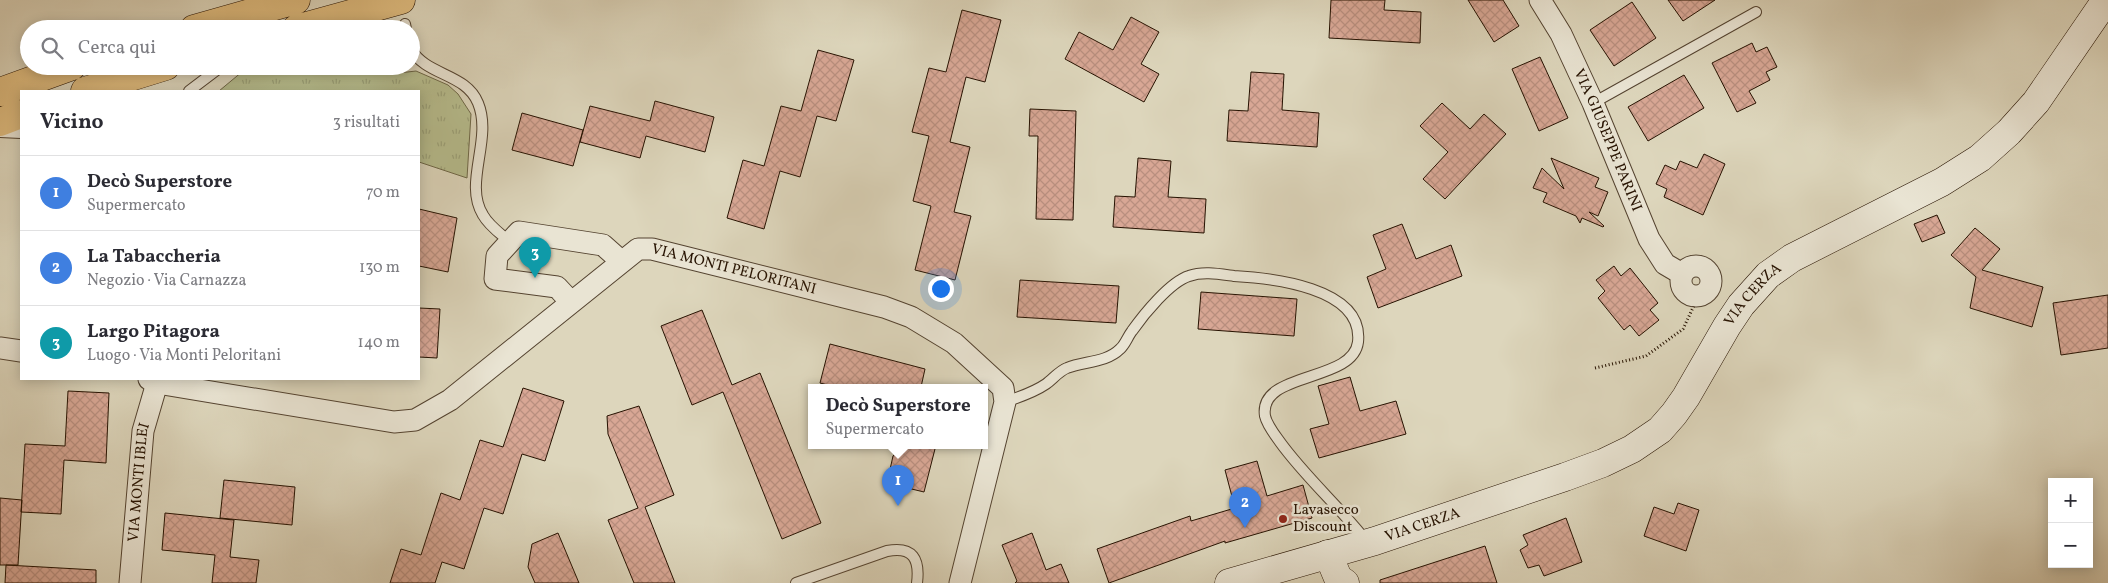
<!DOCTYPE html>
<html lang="it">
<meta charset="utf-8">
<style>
:root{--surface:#fff;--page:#f2f2f3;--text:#2b2b33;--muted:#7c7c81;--line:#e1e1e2;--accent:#0f766e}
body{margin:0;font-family:Vollkorn,serif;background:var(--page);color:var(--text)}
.controls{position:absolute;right:15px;bottom:15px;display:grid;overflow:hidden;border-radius:0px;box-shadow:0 2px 12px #0003}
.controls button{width:45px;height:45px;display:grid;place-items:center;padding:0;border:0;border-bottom:1px solid var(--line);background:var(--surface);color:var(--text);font:25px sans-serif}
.you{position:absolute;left:940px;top:288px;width:18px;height:18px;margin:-12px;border:4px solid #fff;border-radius:50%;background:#1a73e8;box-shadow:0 0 0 8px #1a73e833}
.badge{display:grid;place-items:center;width:32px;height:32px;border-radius:50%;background:var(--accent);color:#fff;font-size:16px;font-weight:700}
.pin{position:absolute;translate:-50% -41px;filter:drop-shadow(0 1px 2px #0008)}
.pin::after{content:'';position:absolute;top:26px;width:18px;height:15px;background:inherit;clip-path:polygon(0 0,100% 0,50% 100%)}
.popup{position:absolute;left:808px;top:384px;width:180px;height:65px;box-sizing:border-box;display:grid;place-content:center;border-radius:0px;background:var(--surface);filter:drop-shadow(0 1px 4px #0005);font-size:16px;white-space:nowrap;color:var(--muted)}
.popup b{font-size:19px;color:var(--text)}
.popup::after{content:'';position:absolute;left:50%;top:100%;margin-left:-10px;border:10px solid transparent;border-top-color:var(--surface)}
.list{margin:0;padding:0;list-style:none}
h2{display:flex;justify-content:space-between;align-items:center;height:65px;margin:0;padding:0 20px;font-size:21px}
h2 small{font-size:16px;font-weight:400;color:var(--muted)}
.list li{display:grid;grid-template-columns:32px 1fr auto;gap:15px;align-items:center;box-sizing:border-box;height:75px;padding:0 20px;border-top:1px solid var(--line)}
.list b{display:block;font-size:19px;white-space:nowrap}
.list p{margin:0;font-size:16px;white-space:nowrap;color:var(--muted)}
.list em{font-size:16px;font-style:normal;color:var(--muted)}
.icon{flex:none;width:28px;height:28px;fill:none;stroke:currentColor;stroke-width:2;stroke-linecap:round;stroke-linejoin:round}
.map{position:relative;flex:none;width:2108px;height:583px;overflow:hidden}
.search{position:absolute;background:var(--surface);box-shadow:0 2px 12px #0003;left:20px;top:20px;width:400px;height:55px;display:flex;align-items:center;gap:12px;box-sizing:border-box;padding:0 18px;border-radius:28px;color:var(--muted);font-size:19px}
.panel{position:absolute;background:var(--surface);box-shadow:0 2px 12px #0003;left:20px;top:90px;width:400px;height:290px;border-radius:0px}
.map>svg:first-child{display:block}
.grass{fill:url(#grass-tufts);stroke:#6e6747}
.building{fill:url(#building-cross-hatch);stroke:#261201}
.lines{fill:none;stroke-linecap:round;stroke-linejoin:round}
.service-casing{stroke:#544330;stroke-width:12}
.minor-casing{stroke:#544330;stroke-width:23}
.secondary-casing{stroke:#261201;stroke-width:29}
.motorway-casing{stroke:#261201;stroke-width:29}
.path{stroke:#261201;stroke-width:3;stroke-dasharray:1 2.5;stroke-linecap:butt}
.service{stroke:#e9e4d3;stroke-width:10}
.minor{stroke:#e9e4d3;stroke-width:21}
.secondary{stroke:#e9e4d3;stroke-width:28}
.motorway{stroke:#debb7e;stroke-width:28}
.poi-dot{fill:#8f2418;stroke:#e9e4d3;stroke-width:2}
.labels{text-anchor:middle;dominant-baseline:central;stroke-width:5;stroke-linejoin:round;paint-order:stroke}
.street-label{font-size:15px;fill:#261201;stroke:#e9e4d3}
.poi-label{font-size:15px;fill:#261201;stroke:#e9e4d3;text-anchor:start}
</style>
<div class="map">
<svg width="2108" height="583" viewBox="0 0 2108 583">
<defs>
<pattern id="grass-tufts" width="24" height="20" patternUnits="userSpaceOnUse" patternTransform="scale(1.25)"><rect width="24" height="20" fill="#b6bc8d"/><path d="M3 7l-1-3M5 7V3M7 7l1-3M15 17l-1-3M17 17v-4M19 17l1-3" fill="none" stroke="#9ca178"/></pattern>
<pattern id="building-cross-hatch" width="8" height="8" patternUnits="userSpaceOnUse" patternTransform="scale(1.25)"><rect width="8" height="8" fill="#d8a795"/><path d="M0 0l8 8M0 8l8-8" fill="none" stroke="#b98f7f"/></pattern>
</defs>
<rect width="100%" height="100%" fill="#ddd6bc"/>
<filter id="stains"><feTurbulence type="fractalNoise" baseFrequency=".004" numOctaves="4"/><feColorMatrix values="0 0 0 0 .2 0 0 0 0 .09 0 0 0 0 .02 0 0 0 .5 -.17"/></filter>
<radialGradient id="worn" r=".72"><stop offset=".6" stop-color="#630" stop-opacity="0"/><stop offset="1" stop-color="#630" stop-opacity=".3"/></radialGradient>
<path class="grass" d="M249,66H397L399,73L416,71L448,85L458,94L471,114L467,178L419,162V91H219Z"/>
<path class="building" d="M1331,0H1385L1384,10L1421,12L1420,43L1329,38Z
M1468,0H1503L1519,26L1494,42Z
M1668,0H1715L1683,21Z
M1632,2L1656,38L1614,66L1590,30Z
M962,10L1001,20L985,82L966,77L950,142L970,147L954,212L971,216L955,280L915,270L931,206L913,201L929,136L912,132L929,68L946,72Z
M1131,17L1159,32L1141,64L1159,74L1144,102L1065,59L1079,32L1113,50Z
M1752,43L1756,52L1767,47L1777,67L1766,72L1770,80L1749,91L1756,103L1737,112L1712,63Z
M818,50L854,60L836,121L817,116L800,177L780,171L764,229L727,218L743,160L764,166L781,106L801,111Z
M1540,57L1568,118L1539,131L1512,69Z
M1251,72L1284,74L1282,110L1319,113L1317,147L1227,141L1229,110L1248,111Z
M1684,75L1704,108L1648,141L1628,107Z
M655,101L714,117L705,152L646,136L640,158L580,142L590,106L650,121Z
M1442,103L1470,129L1484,114L1506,134L1445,199L1423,179L1448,152L1420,126Z
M1030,109L1076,111L1073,220L1036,219L1038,136H1029Z
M522,113L583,130L573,166L512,150Z
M1704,154L1725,164L1703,215L1664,197L1667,189L1656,184L1665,165L1676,170L1680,161L1697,168Z
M1138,158L1171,161L1168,197L1206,199L1204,233L1113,227L1115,196L1135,197Z
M1551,158L1599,178L1595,187L1608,192L1598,216L1589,212L1604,226L1603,227L1582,218L1580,223L1576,216L1543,202L1547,193L1533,188L1542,168L1564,189Z
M419,209L457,218L448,272L419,266Z
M1937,215L1945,233L1922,242L1914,224Z
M1402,224L1416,259L1451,245L1462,276L1378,308L1367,277L1386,269L1373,235Z
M1975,228L2000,249L1982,270L2043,287L2032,327L1970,308L1976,277L1951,255Z
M1614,266L1621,276L1630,268L1658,303L1650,310L1659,320L1639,336L1630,325L1624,330L1598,298L1605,291L1596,280Z
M1020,280L1119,286L1116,323L1017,317Z
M1201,292L1297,299L1294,336L1198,329Z
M2108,295V348L2061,355L2053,303Z
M419,308L440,309L437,358L419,357Z
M702,310L732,385L760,373L821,523L782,539L723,392L692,405L661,326Z
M830,344L925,369L921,387H836L820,383Z
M1350,377L1360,411L1396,401L1406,434L1319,458L1310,429L1329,424L1318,386Z
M523,388L564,401L545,461L522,454L503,514L484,508L464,569L442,562L435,583H390L401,549L421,555L441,493L460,500L480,440L503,447Z
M68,391L109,393L106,463L64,460L61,514L21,512L25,444L65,446Z
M639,406L674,495L645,507L675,583H634L608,520L638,508L608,434L607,416Z
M903,445H936L924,492L887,483L893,456Z
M1257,461L1267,496L1303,485L1312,518L1225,543V541L1109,583L1097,549L1190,516L1191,521L1235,508L1225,470Z
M224,480L295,487L292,525L220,518Z
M0,498L22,500L18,565H0Z
M1678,503L1699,510L1686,551L1644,536L1654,507L1674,514Z
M165,513L234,520L230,557L259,560L256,583H212L215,555L162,550Z
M1566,518L1582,562L1544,576L1539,565L1528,568L1520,550L1528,545L1523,535Z
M558,533L579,583H535L528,567L532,544Z
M1032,533L1046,570L1061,564L1069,583H1015L1017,581L1002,545Z
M1485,546L1497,583H1380V580Z
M6,565L96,570V583H5Z"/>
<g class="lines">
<g class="service-casing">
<path id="service" d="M405,24L406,29
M411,49C426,76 466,73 478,103C493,139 463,183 483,215C489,226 501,234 510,242
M189,91L222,66
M1593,103L1756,12
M0,132L21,133
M1005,402C1019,397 1033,393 1046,384C1053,379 1059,371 1067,368C1084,361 1106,363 1120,349C1125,345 1128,336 1132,331C1144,314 1170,282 1189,276C1203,271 1219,274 1234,276C1270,278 1364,287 1358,342C1353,383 1258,371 1265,416C1267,425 1275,435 1280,442C1306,478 1340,507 1367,542
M796,583L887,551C913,546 920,559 917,583"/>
</g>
<g class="minor-casing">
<g id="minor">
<path id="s1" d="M1540,0L1561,34L1593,103L1649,239L1665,264L1682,274"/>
<circle cx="1696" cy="281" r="15"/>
<path d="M571,302L557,287L495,279L497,256L519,232L603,245L621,261"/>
<path d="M0,348L21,351"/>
<path id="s2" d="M149,379L157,383L394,422L415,420L450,400L638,249H652L884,307L911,317L954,343L1003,388L1005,402L960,583"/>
<path id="s3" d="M130,583L143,431L157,383"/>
</g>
</g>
<g class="secondary-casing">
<g id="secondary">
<path d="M1328,554L1338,578L1345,583"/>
<path id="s4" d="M1229,583L1375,541L1565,477L1603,463L1632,449L1660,430L1674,414L1686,397L1727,326L1741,305L1768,275L1792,258L1942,182L1980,158L2009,132L2036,102L2106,0"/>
</g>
</g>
<g class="motorway-casing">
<path id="motorway" d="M194,29L296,0
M296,29L401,0
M85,91L166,66
M0,92L72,66
M0,122L21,114"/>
</g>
<path class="path" d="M1595,368L1646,356L1683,329L1698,297"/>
<use href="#service" class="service"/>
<use href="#minor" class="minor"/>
<use href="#secondary" class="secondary"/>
<use href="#motorway" class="motorway"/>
</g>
<circle class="poi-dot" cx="1283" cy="519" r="5"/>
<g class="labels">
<g class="street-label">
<text stroke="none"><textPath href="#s1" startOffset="156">VIA GIUSEPPE PARINI</textPath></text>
<text stroke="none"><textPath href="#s2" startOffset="650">VIA MONTI PELORITANI</textPath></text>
<text stroke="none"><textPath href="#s4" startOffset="624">VIA CERZA</textPath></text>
<text stroke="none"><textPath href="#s3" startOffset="101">VIA MONTI IBLEI</textPath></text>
<text stroke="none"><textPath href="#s4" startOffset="202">VIA CERZA</textPath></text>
</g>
<g class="poi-label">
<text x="1293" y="510">Lavasecco<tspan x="1293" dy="17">Discount</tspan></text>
</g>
</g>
<rect width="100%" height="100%" filter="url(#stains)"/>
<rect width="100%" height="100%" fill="url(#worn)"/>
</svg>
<div class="controls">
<button>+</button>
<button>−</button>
</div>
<div class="you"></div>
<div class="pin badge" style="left:898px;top:506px;background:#3f7fe0">1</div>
<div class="popup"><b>Decò Superstore</b>Supermercato</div>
<div class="pin badge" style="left:1245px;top:528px;background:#3f7fe0">2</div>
<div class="pin badge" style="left:535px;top:278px;background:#0f9aa8">3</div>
<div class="search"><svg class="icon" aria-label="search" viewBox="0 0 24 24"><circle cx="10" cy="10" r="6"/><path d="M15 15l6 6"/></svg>Cerca qui</div>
<section class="panel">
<h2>Vicino<small>3 risultati</small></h2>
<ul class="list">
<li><span class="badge" style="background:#3f7fe0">1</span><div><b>Decò Superstore</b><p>Supermercato</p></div><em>70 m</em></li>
<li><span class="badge" style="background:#3f7fe0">2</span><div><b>La Tabaccheria</b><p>Negozio · Via Carnazza</p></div><em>130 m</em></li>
<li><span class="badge" style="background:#0f9aa8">3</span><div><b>Largo Pitagora</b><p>Luogo · Via Monti Peloritani</p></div><em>140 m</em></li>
</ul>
</section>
</div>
